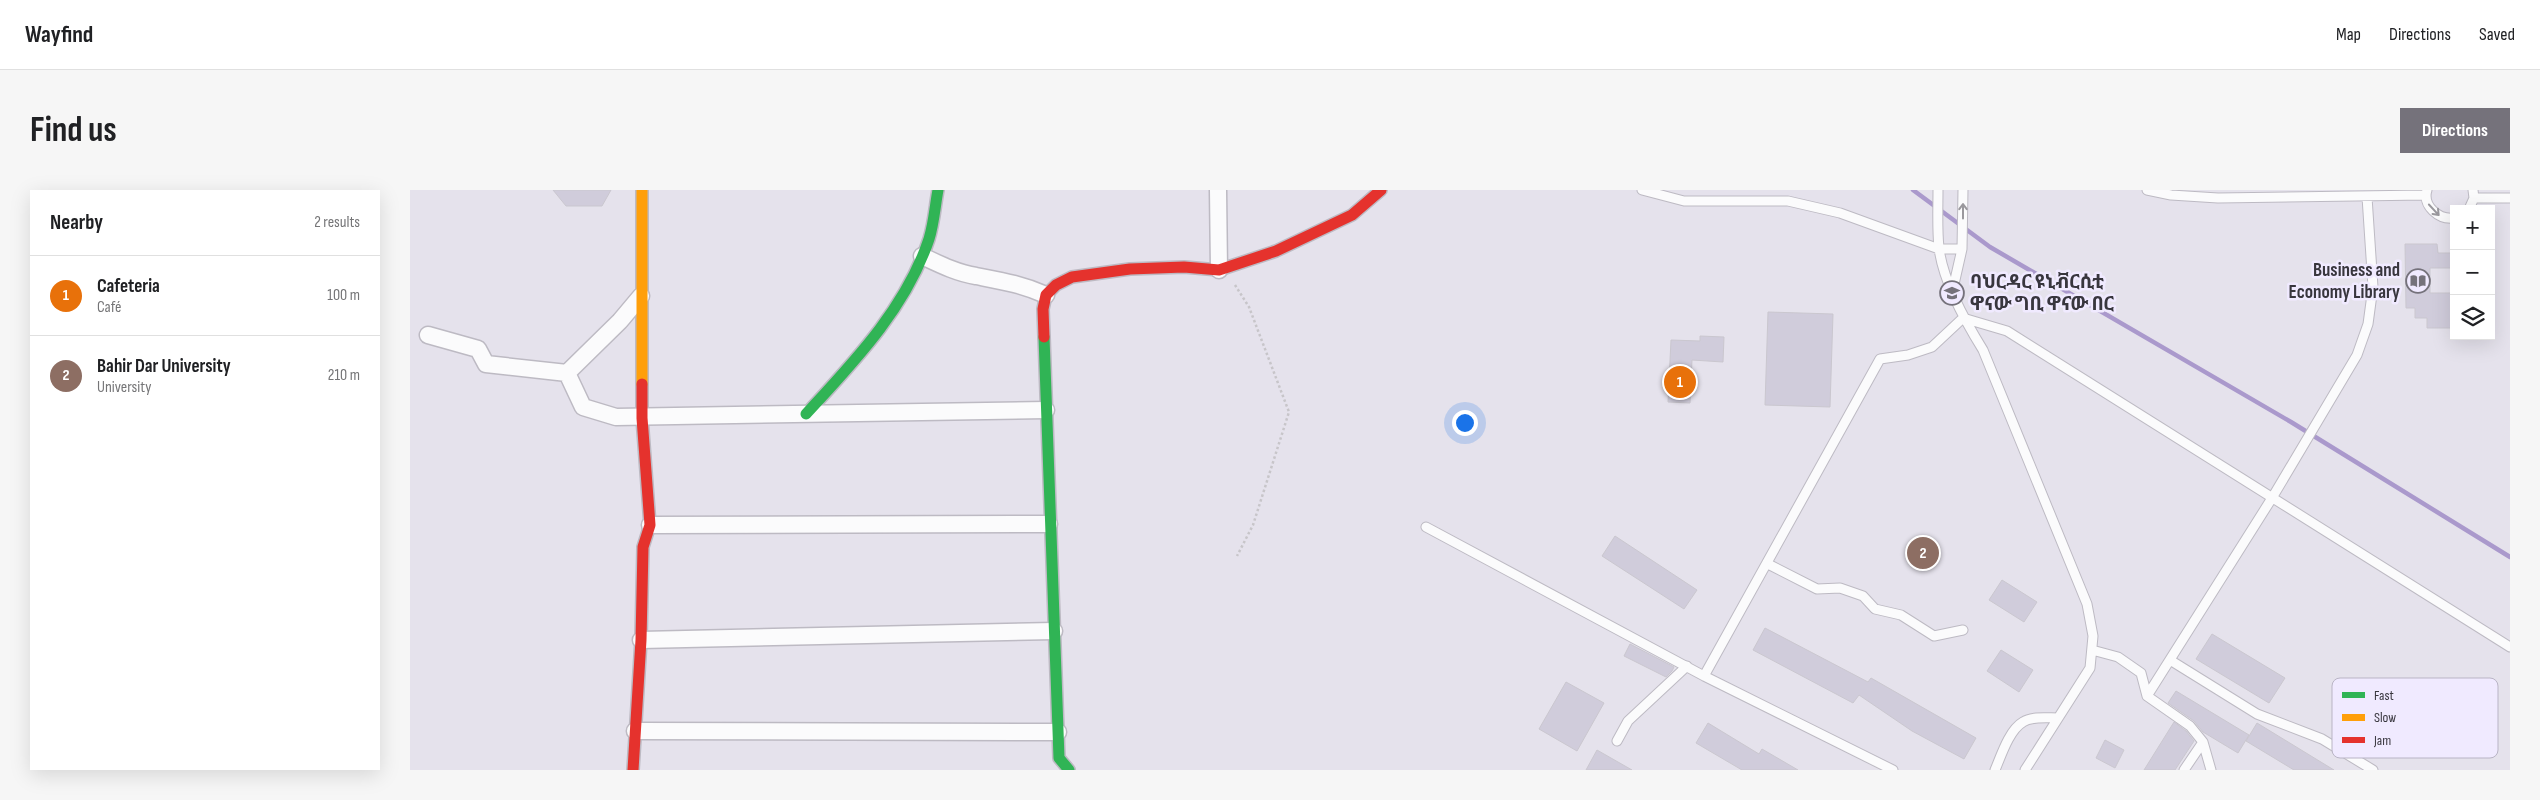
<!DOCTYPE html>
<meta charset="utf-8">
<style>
:root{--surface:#fff;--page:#f6f6f6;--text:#202124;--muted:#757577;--line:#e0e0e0;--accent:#75727b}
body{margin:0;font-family:"Sofia Sans Condensed","Noto Sans Ethiopic",sans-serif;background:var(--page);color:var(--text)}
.controls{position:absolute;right:15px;top:15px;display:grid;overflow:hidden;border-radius:0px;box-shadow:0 5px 20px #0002}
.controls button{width:45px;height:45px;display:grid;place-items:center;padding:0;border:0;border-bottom:1px solid var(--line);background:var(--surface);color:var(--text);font:25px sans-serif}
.you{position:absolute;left:1054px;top:232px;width:18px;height:18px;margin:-12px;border:4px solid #fff;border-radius:50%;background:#1a73e8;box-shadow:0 0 0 8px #1a73e833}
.badge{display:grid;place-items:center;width:32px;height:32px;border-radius:50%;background:var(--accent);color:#fff;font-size:16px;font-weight:700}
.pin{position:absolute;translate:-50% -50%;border:2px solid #fff;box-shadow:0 1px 5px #0006}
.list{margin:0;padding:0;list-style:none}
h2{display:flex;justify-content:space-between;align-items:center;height:65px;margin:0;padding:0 20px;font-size:21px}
h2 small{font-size:16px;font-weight:400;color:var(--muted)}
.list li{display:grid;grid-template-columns:32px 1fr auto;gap:15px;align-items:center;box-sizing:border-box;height:80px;padding:0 20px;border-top:1px solid var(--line)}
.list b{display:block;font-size:19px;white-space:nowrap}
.list p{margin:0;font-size:16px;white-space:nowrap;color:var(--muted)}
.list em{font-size:16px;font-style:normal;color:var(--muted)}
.icon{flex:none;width:28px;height:28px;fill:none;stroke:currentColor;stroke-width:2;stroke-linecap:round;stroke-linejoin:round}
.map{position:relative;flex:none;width:2100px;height:580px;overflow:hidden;border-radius:0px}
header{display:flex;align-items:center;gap:30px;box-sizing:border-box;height:70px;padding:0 25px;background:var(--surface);border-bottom:1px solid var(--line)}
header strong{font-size:24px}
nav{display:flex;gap:28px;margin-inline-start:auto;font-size:18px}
.intro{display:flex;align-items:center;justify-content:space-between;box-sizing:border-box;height:120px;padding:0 30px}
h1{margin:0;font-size:35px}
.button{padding:12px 22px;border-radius:0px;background:var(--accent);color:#fff;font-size:18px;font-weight:700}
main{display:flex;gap:30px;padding:0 30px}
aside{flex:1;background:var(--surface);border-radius:0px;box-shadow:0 5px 20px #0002}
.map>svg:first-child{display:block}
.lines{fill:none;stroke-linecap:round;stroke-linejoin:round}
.stream{stroke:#a9c;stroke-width:4.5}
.building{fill:#d0ccdb;stroke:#cac7cf}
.lane-casing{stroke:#bdbac3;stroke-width:11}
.street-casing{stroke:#bdbac3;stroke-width:19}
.fast-casing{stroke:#bdbac3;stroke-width:14}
.slow-casing{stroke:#bdbac3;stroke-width:14}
.jam-casing{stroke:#bdbac3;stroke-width:14}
.path{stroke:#c7c5c9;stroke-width:2.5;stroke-dasharray:2.5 2.5;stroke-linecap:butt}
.lane{stroke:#fbfbfc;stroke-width:9}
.street{stroke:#fbfbfc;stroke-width:16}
.fast{stroke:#30b455;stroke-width:11}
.slow{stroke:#ff9f0a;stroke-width:11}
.jam{stroke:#e5322d;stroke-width:11}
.oneway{stroke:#9a989d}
.labels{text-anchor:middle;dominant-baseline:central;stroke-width:5;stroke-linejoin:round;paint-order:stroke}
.poi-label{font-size:19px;font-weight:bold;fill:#38363e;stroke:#f0eaff;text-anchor:end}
.key{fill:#f0eaff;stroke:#b9b4c5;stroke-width:1}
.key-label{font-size:14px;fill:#38363e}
</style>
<header>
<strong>Wayfind</strong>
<nav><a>Map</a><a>Directions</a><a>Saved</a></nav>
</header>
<div class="intro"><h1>Find us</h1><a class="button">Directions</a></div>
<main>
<aside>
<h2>Nearby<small>2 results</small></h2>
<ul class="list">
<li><span class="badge" style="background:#e8710a">1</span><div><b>Cafeteria</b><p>Café</p></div><em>100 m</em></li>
<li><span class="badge" style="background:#8d6e63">2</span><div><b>Bahir Dar University</b><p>University</p></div><em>210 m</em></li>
</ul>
</aside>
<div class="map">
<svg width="2100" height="580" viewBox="0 0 2100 580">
<rect width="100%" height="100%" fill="#e5e2ec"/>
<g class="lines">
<path class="stream" d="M1503,0L1580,57L1881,232L2100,367"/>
</g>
<path class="building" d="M143,0H201L192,16H156Z
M1995,54H2027L2028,63H2044V78H2020V103H2044V138H2017V128H2005V118H1996Z
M1358,122L1423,124L1420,217L1355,215Z
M1290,146L1314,147L1313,172L1282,170L1280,213L1258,212L1261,150L1290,151Z
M1205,346L1287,400L1274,419L1192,366Z
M1592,390L1627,412L1614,432L1579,410Z
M1355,438L1458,492L1461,488L1566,548L1554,569L1502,541L1449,505L1443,513L1343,460Z
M1802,444L1875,488L1859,513L1786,469Z
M1220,454L1264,477L1262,481L1256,487L1214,466Z
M1591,460L1623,480L1609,502L1577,481Z
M1156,492L1194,513L1167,561L1129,539Z
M1766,501L1839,545L1828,563L1793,542L1784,531L1758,513Z
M1764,532L1776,541L1784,551L1765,580H1734Z
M1298,533L1349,564L1352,559L1388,580H1332L1286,553Z
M1847,533L1924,580H1884L1836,551Z
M1695,550L1714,560L1705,578L1686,568Z
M1187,560L1222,580H1176Z"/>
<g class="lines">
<g class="lane-casing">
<path id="lane" d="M1232,0L1274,11H1378L1430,23L1529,59H1552
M1528,0C1528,19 1527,39 1529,58C1533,92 1555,131 1573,160L1677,414L1683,446L1680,478L1615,580
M1737,0L1761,5L1808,8L2015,5
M2017,0C2012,16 2029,30 2044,28
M2064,8H2100
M2059,19L2064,8L2063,0
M1542,103L1552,59L1553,0
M1553,128L1597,141L2100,457
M1016,337L1294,486L1483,580
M1358,374L1407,399L1430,398L1453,406L1465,419L1491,425L1524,446L1553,440
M1682,460L1708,467L1731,483L1737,506L1780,536L1793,552L1801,580
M1760,470L1847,524L1912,549L1963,580
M1294,486L1470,169L1498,165L1522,157L1553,128
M1737,506L1862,308L1947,165L1958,134L1963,97L1957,7
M1207,551L1218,531L1277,476
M1585,580C1591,566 1599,540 1613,532C1622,526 1637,528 1648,528
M1774,580L1793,552"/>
</g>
<g class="street-casing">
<path id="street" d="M808,0L809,80
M512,66C529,74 547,83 566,86C592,91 611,94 636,105
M18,145L68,159L76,174L157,183L210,131L231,106
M157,183L173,217L206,227L636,220
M240,335L639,334
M231,450L644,441
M225,541L648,542"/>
</g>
<g class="fast-casing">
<path id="fast" d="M634,147L649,568L659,580
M396,224C444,172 496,118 519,49C524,33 525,16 528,0"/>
</g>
<g class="slow-casing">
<path id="slow" d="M232,0V194"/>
</g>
<g class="jam-casing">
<path id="jam" d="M634,147L633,119L636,105L646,95L662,87L720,79L774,77L809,80L866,61L942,25L971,0
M223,580L231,450L233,357L240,335L232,228V194"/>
</g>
<path class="path" d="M825,95L839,117L879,222L843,335L827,366"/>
<use href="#lane" class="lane"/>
<use href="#street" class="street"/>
<use href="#fast" class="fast"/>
<use href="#slow" class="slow"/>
<use href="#jam" class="jam"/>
</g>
<defs><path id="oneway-shaft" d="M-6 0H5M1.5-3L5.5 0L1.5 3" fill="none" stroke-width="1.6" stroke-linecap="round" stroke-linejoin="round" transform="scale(1.25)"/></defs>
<g class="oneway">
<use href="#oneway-shaft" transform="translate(2024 20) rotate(47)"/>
<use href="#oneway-shaft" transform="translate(1553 21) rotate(-90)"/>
</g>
<defs>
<g id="library-ring" transform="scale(1.25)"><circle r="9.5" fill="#f0eaff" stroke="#75727b" stroke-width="1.5"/><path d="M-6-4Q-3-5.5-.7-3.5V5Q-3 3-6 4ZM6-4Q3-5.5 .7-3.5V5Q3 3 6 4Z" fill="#75727b"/></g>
<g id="school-ring" transform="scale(1.25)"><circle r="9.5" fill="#f0eaff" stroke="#75727b" stroke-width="1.5"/><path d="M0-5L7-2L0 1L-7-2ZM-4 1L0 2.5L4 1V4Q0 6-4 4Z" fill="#75727b"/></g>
</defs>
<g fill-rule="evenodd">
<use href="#library-ring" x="2008" y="91"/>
<use href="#school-ring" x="1542" y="103"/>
</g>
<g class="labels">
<g class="poi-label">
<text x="1990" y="80">Business and<tspan x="1990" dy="22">Economy Library</tspan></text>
<text x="1560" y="92" text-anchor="start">ባህርዳር ዩኒቭርሲቲ<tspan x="1560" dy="22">ዋናው ግቢ ዋናው በር</tspan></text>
</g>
</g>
<rect x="1922" y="488" width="166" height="80" rx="8" class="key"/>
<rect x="1932" y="502" width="23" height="6" fill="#30b455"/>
<rect x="1932" y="524" width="23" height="7" fill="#ff9f0a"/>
<rect x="1932" y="547" width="23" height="6" fill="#e5322d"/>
<g class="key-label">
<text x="1964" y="510">Fast</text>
<text x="1964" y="532">Slow</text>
<text x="1964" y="555">Jam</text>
</g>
</svg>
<div class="controls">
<button>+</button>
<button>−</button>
<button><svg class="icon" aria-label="layers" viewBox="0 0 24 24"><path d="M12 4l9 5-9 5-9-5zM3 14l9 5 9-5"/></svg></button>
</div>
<div class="you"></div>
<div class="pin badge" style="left:1270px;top:192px;background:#e8710a">1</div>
<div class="pin badge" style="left:1513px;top:363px;background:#8d6e63">2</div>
</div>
</main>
